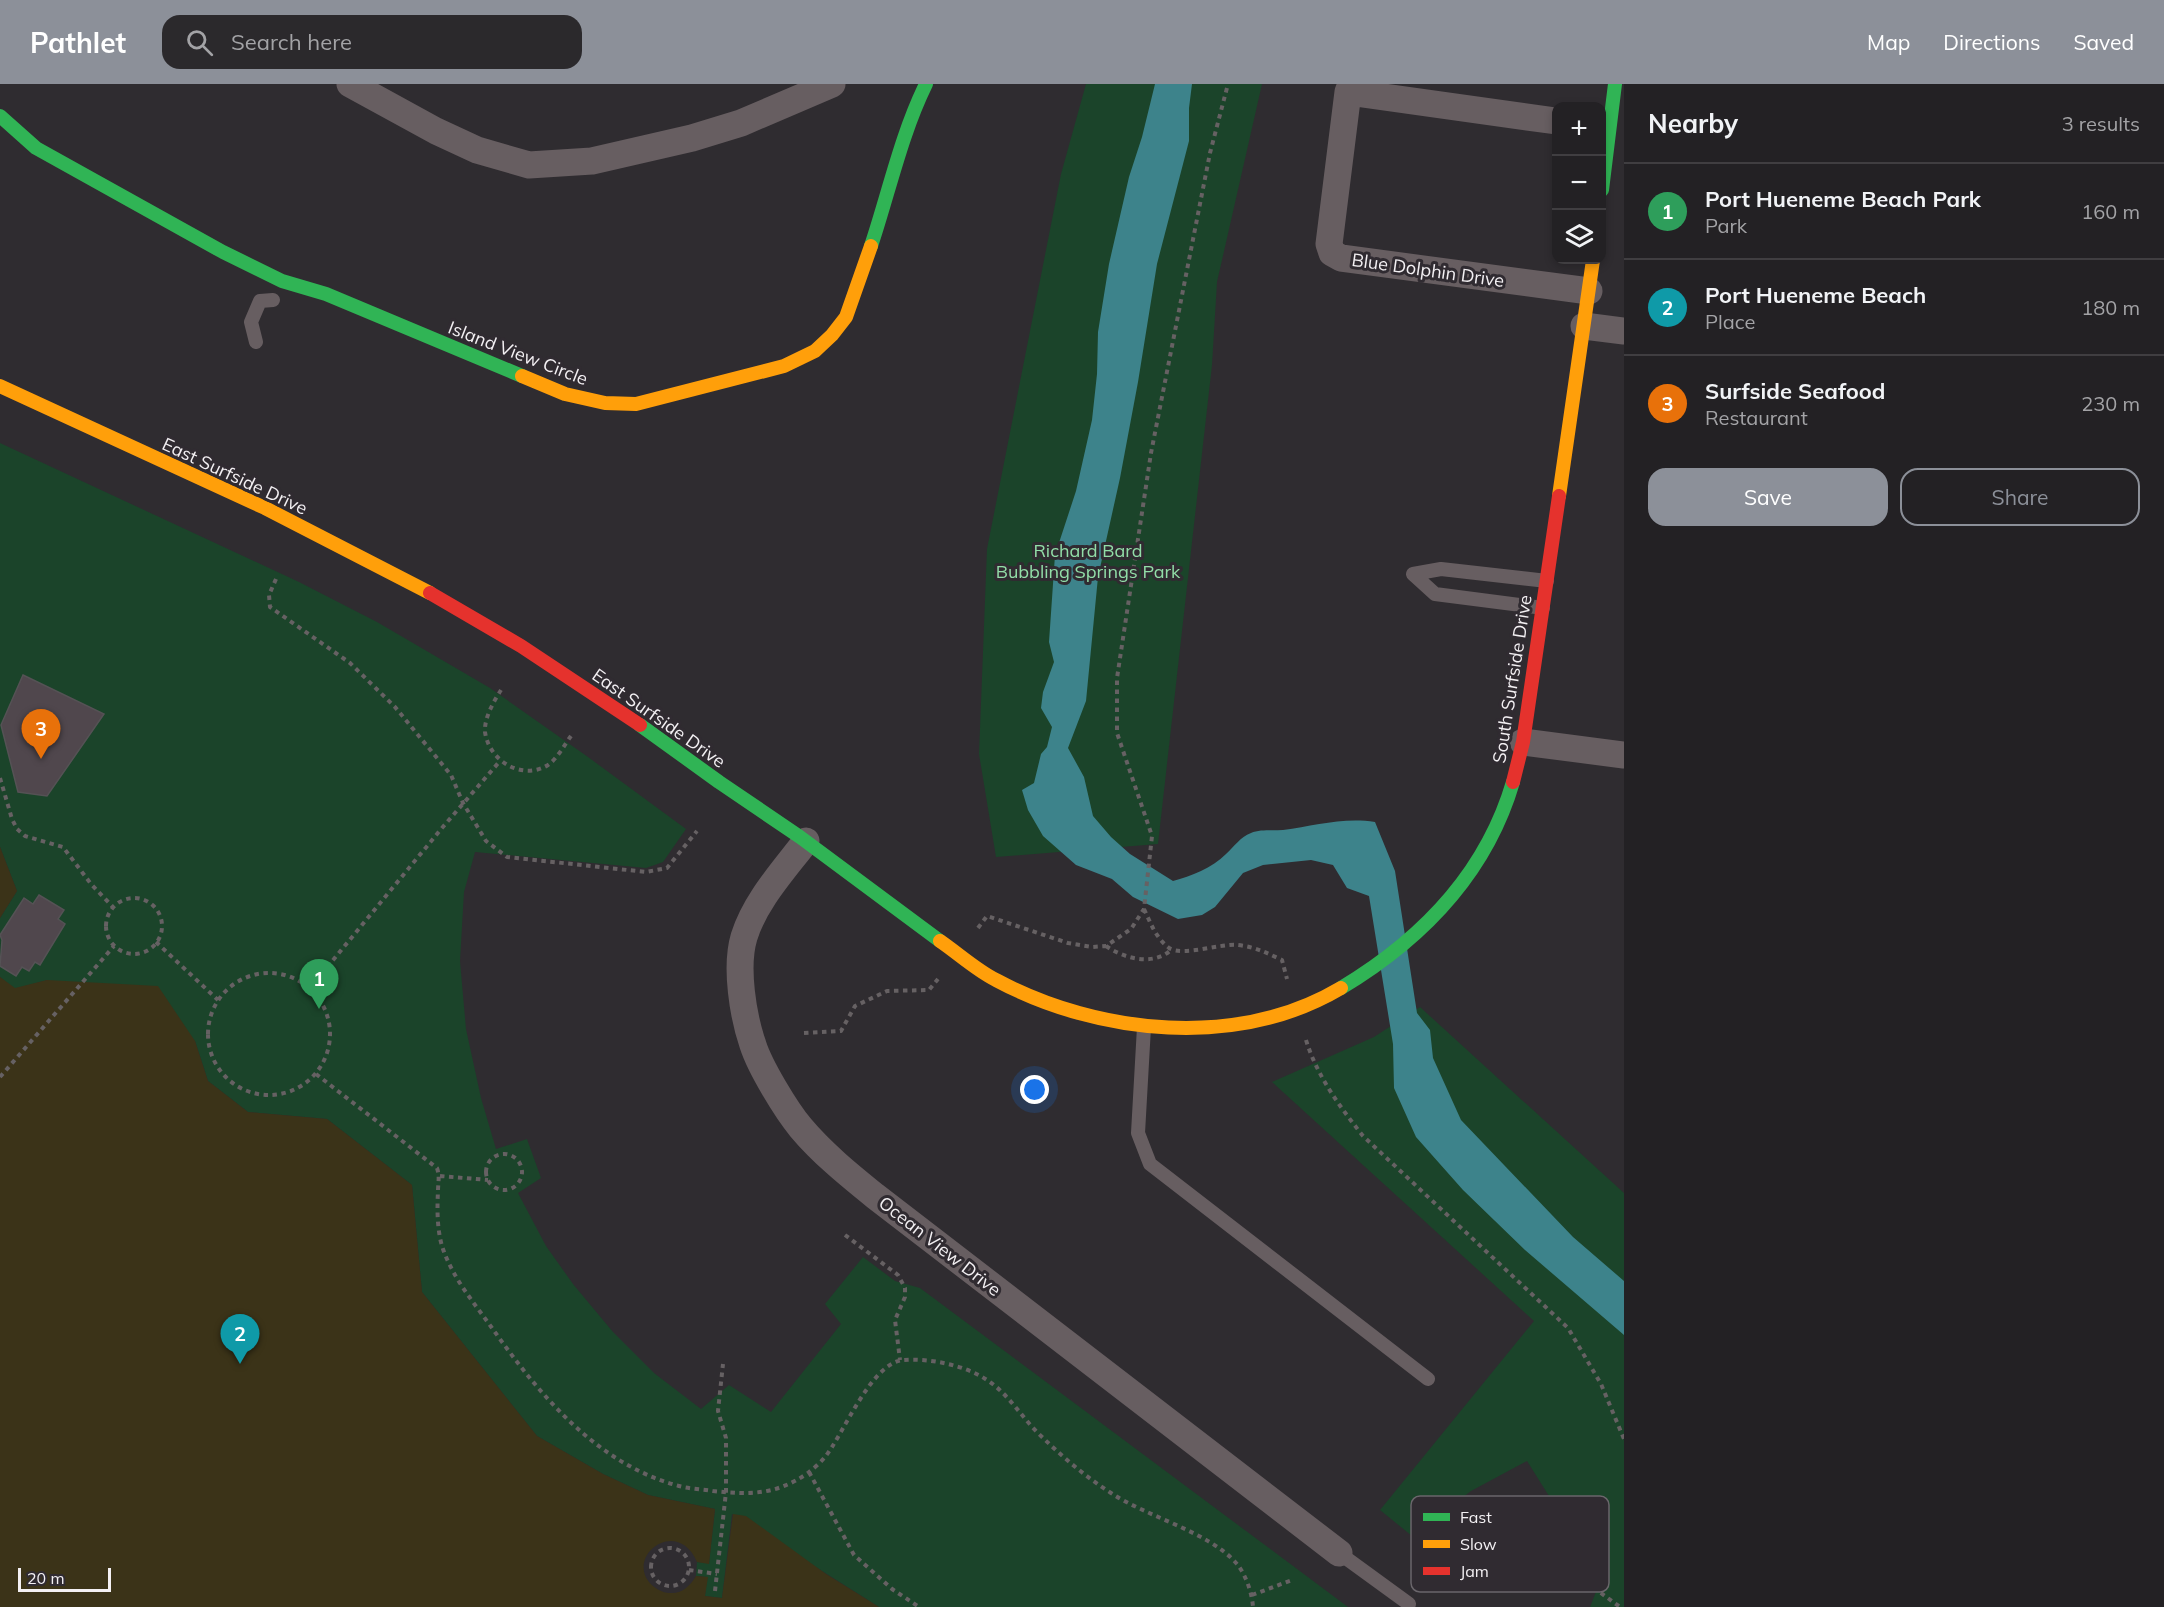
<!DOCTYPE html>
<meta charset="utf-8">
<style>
:root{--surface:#232124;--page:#2b292c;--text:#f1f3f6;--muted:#a3a3a6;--line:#403e41;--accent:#8c9099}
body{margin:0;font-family:Mulish,sans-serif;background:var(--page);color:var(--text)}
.controls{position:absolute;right:18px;top:18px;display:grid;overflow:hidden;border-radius:12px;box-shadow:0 3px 9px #0003}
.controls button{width:54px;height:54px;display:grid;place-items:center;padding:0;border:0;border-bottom:2px solid var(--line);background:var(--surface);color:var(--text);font:30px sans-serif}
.scale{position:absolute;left:18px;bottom:15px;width:93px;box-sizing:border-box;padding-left:6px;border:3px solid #f3f0f3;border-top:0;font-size:16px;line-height:21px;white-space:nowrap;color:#f3f0f3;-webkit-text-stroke:4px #302b31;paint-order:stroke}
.you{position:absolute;left:1035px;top:1006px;width:21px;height:21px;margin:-15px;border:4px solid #fff;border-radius:50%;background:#1a73e8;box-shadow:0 0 0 9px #1a73e833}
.badge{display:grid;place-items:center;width:39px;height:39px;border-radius:50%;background:var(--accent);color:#fff;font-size:20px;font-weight:700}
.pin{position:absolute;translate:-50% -50px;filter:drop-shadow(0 2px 3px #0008)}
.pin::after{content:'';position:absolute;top:32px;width:21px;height:18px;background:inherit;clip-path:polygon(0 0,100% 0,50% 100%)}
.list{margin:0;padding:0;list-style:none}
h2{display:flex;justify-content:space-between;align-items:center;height:78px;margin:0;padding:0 24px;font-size:26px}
h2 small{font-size:20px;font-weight:400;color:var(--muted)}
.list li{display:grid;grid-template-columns:39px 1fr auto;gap:18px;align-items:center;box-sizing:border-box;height:96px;padding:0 24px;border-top:2px solid var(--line)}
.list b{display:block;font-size:22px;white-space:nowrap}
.list p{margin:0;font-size:20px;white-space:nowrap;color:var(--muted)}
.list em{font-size:20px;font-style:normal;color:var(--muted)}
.actions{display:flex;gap:12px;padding:18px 24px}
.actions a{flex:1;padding:14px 0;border:2px solid var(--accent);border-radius:18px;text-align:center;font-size:21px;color:var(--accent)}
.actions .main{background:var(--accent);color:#fff}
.icon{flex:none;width:33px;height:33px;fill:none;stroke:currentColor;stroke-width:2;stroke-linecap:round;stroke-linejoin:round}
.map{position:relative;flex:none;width:1624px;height:1523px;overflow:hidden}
header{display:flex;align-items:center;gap:36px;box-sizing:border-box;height:84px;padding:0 30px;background:var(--accent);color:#fff}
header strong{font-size:28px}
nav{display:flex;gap:33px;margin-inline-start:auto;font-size:21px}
.search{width:420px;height:54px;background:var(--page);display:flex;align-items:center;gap:15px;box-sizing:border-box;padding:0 21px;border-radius:18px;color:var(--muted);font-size:22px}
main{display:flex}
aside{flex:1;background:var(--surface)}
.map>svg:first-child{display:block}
.green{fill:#1b442a}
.sand{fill:#3b3318}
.water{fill:#3d838b}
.building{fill:#50474d;stroke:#555255;stroke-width:1.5}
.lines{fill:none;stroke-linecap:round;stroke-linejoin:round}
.path{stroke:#666163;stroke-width:4;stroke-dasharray:4.5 4.5;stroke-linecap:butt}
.lane{stroke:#675e61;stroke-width:14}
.street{stroke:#675e61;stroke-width:27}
.fast{stroke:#30b455;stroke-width:14}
.slow{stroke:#ff9f0a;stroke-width:14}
.jam{stroke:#e5322d;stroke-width:14}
.labels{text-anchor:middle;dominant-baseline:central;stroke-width:6;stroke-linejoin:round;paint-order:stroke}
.street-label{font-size:18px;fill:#f3f0f3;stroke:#302b31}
.park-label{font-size:18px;fill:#92dea8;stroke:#302b31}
.key{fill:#302b31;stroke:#6a666b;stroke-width:1.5}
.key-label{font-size:16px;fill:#f3f0f3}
</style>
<header>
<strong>Pathlet</strong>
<div class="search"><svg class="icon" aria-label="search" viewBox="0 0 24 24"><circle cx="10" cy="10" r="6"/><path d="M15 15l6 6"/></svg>Search here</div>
<nav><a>Map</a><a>Directions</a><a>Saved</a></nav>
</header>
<main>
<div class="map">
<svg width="1624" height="1523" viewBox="0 0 1624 1523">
<rect width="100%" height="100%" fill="#2f2c30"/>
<path class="green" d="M1086,0H1262L1217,198L1212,281L1158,760L996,773L979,670L987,465L1061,90Z
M0,359L299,498L377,538L490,604L588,673L686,745L663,778L646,784L475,768L464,808L460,877L466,945L481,1014L496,1065L527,1055L541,1094L518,1109L546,1162L573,1200L613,1248L654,1289L701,1325L729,1301L771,1328L841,1240L825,1220L863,1173L895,1197L920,1204L1348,1523H879L732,1430L722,1514L705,1512L707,1493L696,1492L697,1478L709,1479L715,1425L648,1411L603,1390L537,1352L422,1208L412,1101L327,1035L248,1028L208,997L195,957L47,896L15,905L0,893V834L17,807L0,763Z
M1420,923L1624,1109V1523H1590L1601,1495L1527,1377L1471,1407L1412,1452L1380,1426L1534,1237L1272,998L1374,953Z"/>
<path class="sand" d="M0,763L17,807L0,834Z
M0,893L15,904L47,896L158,902L195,957L208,997L248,1028L327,1035L412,1101L422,1208L537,1352L603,1390L648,1411L715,1425L709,1480L697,1478C678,1433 627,1470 649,1498C654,1504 662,1509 670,1509C682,1510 690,1502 696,1492L708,1493L705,1512L722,1514L733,1430L746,1432L826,1490L879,1523H0Z"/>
<path class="water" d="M1155,0H1192L1189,24V57L1157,180L1138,298L1120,394L1098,493L1086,617L1068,664L1084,693L1093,732L1111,753L1130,770L1173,797C1191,792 1212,784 1226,770C1234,763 1240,753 1251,749C1260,745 1273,747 1283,746C1314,742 1343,733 1375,738L1395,787L1417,929L1430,946L1433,974L1461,1036L1573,1153L1624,1197V1251L1525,1166L1463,1106L1416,1053L1394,1004L1393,960L1369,812L1347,804L1333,781L1311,776L1263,781L1243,789L1215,823L1202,831L1178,835L1133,813L1112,795L1076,781L1043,752L1028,726L1022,706L1034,699L1041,670L1047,663L1052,643L1041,624L1043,608L1054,578L1049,558L1055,471L1076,407L1092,336L1097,290L1098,248L1109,180L1129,93L1142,53Z"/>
<path class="building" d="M23,591L104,630L47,712L18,708L1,641Z
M39,811L64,826L58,835L65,840L40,881L35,878L29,887L22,883L16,892L0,882L2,856L0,851L24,814L33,820Z"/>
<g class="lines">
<path class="path" d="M276,495L269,511L270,523L350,579L395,623L451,691L463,719L486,757L507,773L646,788L667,784L697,747
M501,606C494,617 484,634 485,648C489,677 522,697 548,681C557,675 565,660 571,652
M0,694L12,735L17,745L25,752L63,763L91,800L113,823
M106 842a28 28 0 1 1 56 0a28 28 0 1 1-56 0Z
M1144,825C1151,840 1156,854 1169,864C1183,873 1221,859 1238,861C1255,863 1267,869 1282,876L1287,895
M978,844L987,832L1068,859L1092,863L1106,862L1131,845L1144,825L1152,752L1117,649V594L1151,369L1210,69L1228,0
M156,858L218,916
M1106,862C1125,875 1153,882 1171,866
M208 950a61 61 0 1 1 122 0a61 61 0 1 1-122 0Z
M310,904L442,744L500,677
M804,949L841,947L855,922L887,907L929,906L938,895
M1306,956C1317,992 1340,1023 1363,1052L1568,1244L1601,1300L1624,1355
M316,990L437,1084C440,1093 438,1099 438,1107C437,1125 437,1148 443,1165C453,1194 474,1219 492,1244C539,1310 596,1380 679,1402C690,1405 702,1405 713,1407C750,1411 776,1411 808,1389C813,1385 820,1379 825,1373C843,1351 871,1279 903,1276C929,1274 965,1281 987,1296C1007,1309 1019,1329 1035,1346C1059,1370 1083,1391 1111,1409C1147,1433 1210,1448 1237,1480C1246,1491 1252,1509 1253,1523
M0,993L114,862
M486 1088a18 18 0 1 1 36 0a18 18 0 1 1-36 0Z
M440,1092L488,1096
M845,1151L898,1191L905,1204V1213L895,1236L900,1276
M809,1388L854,1471L892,1505L919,1523
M651 1483a19 19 0 1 1 38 0a19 19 0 1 1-38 0Z
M689,1486L717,1490
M1579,1493L1620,1523
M715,1507L726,1408V1354L718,1327L723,1280
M1252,1511L1292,1496"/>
<path class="lane" d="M256,258L251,238L260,217L273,216
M1413,490L1435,510L1543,524
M1413,490L1441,485L1547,497
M1144,943L1138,1049L1150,1080L1428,1295
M1339,1469L1409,1520"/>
<path class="street" d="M350,0L436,47L477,66L529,81L592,77L692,54L741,39L832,0
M1351,0L1348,8L1329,160L1332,169L1341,174L1589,207
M1348,8L1556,37
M1584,242L1624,247
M1523,658L1624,671
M806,757C784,786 755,817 744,853C735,883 743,932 753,961C760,983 786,1026 801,1044C822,1069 849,1091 875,1112L1339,1469"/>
<path class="fast" d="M0,32L36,64L223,168L282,197L326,210L522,292
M1602,106L1615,0
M871,162C889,108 901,51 926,0
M640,641L719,698L800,753L940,857
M1341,904C1421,856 1486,790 1513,698"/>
<path class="slow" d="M522,292L565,310L605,319L636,320L784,282L815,267L832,251L846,233L871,162
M0,302L265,424L430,509
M1559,412L1593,176
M940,857C959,870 976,886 996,896C1099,951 1238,965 1341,904"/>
<path class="jam" d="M430,509L521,562L640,641
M1513,698L1523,658L1559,412"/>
</g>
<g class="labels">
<g class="street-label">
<text transform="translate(1428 186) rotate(8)">Blue Dolphin Drive</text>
<text transform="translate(518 269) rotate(21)">Island View Circle</text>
<text transform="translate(235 392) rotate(25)">East Surfside Drive</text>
<text transform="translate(1512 595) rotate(-81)">South Surfside Drive</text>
<text transform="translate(659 634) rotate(35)">East Surfside Drive</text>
<text transform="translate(940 1162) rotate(38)">Ocean View Drive</text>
</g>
<g class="park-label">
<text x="1088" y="466">Richard Bard<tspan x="1088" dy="21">Bubbling Springs Park</tspan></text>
</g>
</g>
<rect x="1411" y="1412" width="198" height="96" rx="9" class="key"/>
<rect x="1423" y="1429" width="27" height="8" fill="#30b455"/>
<rect x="1423" y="1456" width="27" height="8" fill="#ff9f0a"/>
<rect x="1423" y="1483" width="27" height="8" fill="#e5322d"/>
<g class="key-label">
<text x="1460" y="1439">Fast</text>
<text x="1460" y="1466">Slow</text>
<text x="1460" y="1493">Jam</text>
</g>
</svg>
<div class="controls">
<button>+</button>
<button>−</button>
<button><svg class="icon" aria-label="layers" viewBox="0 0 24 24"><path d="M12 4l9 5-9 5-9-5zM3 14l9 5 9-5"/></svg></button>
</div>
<div class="scale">20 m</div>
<div class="you"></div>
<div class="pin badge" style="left:319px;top:925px;background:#2e9e5b">1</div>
<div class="pin badge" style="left:240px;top:1280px;background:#0f9aa8">2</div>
<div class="pin badge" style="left:41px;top:675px;background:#e8710a">3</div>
</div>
<aside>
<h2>Nearby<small>3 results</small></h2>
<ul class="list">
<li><span class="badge" style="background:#2e9e5b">1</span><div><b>Port Hueneme Beach Park</b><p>Park</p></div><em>160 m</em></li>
<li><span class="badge" style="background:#0f9aa8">2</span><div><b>Port Hueneme Beach</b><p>Place</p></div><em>180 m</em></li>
<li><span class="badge" style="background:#e8710a">3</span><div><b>Surfside Seafood</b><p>Restaurant</p></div><em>230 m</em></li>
</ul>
<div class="actions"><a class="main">Save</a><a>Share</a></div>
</aside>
</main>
